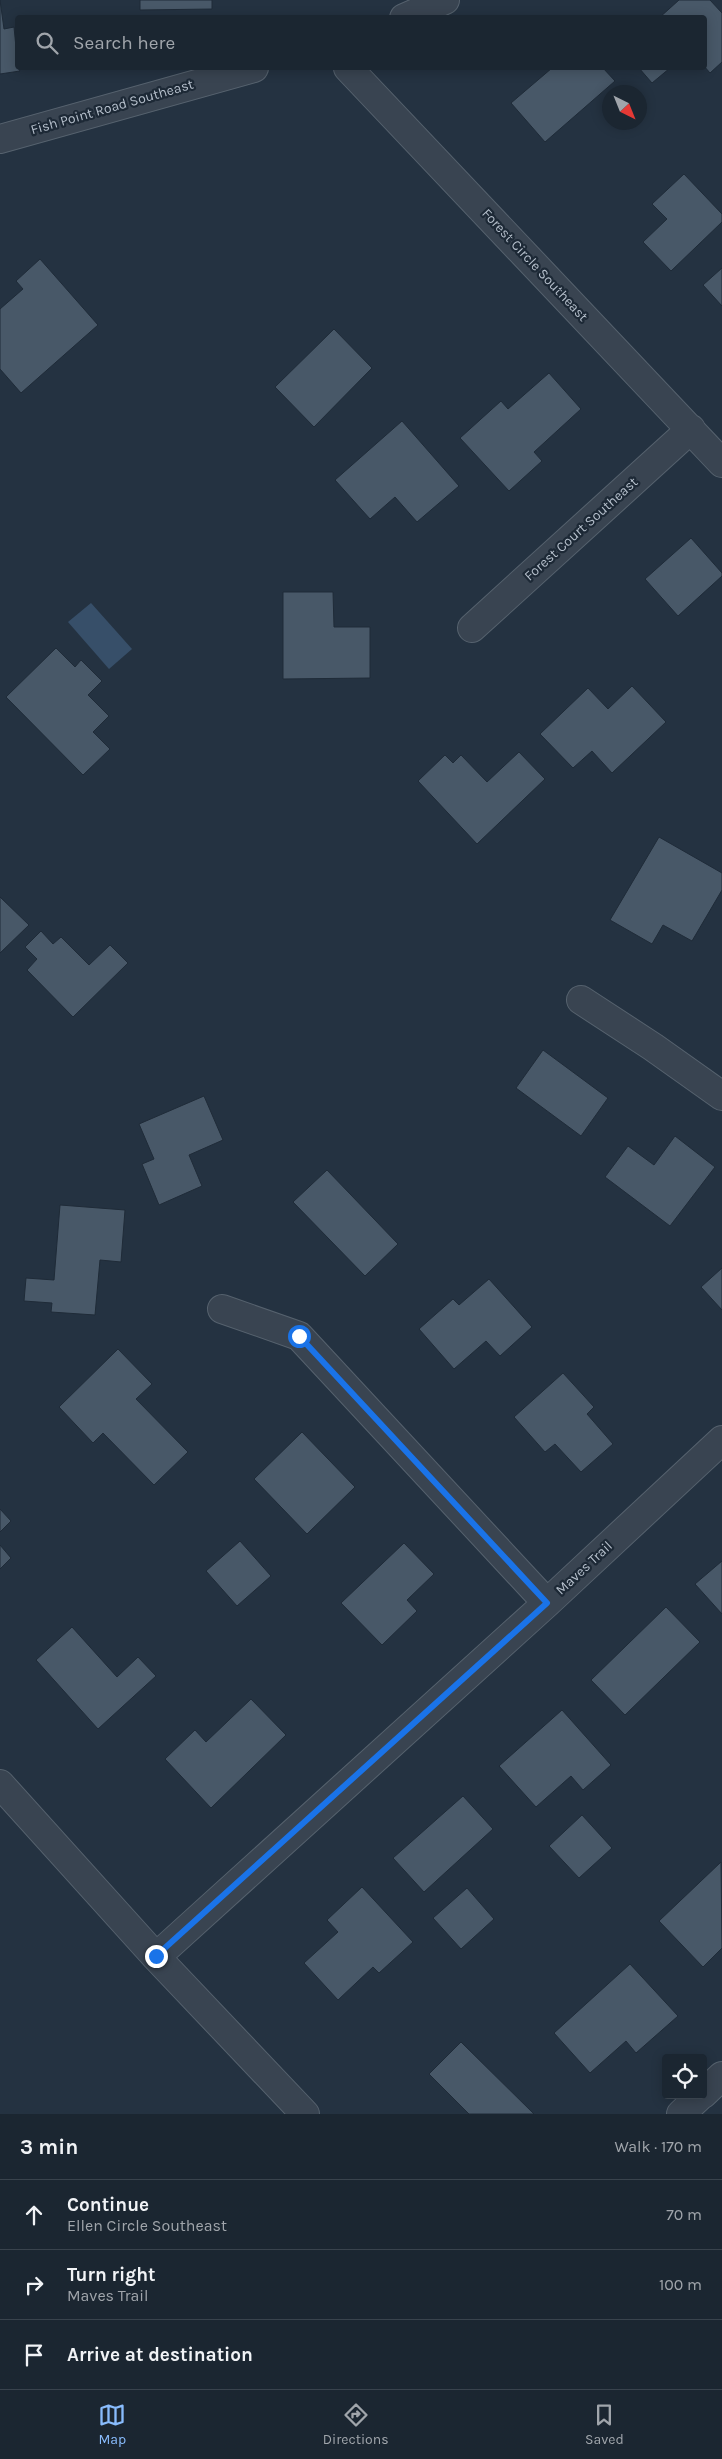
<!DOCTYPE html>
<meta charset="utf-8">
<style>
:root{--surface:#1b2631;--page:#28323d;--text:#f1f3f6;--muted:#a0a5ab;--line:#39434d;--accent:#89bcfd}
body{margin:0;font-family:Karla,sans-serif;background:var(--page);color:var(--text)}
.controls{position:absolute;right:15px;bottom:15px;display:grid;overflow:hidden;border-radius:5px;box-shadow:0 2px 12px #0003}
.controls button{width:45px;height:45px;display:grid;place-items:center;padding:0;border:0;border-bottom:1px solid var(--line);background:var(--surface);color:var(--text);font:25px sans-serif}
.compass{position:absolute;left:602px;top:85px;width:45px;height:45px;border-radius:50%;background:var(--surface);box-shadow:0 2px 12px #0003;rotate:137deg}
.stop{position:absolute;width:15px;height:15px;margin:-11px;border:4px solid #1a73e8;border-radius:50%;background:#fff}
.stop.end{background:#1a73e8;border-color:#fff;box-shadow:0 1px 5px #0008}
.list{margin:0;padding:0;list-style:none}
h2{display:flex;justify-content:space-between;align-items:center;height:65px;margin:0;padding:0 20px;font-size:21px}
h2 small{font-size:16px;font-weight:400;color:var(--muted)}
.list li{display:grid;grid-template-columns:32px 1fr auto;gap:15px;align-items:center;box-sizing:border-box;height:70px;padding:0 20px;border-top:1px solid var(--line)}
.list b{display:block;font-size:19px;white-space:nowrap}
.list p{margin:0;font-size:16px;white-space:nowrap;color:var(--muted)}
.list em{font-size:16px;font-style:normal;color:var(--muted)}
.icon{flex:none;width:28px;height:28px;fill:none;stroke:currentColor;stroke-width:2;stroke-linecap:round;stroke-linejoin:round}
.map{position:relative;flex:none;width:722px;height:2114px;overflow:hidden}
.search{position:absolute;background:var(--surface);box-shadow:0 2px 12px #0003;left:15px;right:15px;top:15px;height:55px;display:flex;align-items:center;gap:12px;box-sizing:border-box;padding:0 18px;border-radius:5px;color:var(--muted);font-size:19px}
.sheet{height:275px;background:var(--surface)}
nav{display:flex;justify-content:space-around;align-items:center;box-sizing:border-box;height:70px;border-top:1px solid var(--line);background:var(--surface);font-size:14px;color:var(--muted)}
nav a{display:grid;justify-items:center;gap:2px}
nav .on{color:var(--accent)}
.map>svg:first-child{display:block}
.water{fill:#374f69}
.building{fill:#485868;stroke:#1f2b38}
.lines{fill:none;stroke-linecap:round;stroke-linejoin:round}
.minor-casing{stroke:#56626e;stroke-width:30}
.tertiary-casing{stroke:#56626e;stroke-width:30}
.minor{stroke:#394451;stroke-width:28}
.tertiary{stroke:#394451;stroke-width:28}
.route{stroke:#1a73e8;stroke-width:6}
.labels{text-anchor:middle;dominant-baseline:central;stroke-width:4.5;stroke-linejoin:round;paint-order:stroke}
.street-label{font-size:14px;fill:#b5bfcb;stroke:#1d2936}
</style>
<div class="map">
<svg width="722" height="2114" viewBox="0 0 722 2114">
<rect width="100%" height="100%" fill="#243241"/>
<path class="water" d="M91,603L132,649L109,669L68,622Z"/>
<path class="building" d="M0,0L4,29L14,27L18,68L20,71L0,74Z
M140,0H212V9L140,10Z
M679,0H710L722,13V62L710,73L704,66V18H659Z
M552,68H603L615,81L545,142L511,103Z
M639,68H670L652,83Z
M684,174L722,214V222L671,271L643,242L667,219L652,204Z
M40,259L98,325L21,393L0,369V309L23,289L16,281Z
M722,268V306L703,285Z
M334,329L372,368L314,427L275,387Z
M549,373L581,409L534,452L542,461L509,491L460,438L501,401L508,409Z
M402,421L459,486L417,522L395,497L370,519L335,480Z
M691,538L722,573V576L678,616L645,579Z
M283,592H333L334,627H370V678L283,679Z
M56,648L75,667L81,660L102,681L88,695L109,716L93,732L110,749L83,775L6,697Z
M632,686L666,722L612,773L592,751L573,768L540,734L588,688L608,709Z
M519,752L545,779L477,844L418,781L445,755L453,763L461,755L487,782Z
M659,837L722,873V890L692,941L663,925L652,944L610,920Z
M0,897L29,925L0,953Z
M41,931L53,944L61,937L89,965L110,945L128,963L73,1017L27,970L37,959L25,947Z
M543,1050L608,1098L581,1136L516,1088Z
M204,1096L223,1140L189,1155L202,1186L159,1205L142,1164L154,1159L139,1124Z
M675,1136L715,1167L670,1226L605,1177L628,1146L654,1165Z
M327,1170L398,1244L365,1276L293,1202Z
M60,1205L125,1210L121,1262L100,1260L95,1315L51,1312L52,1303L24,1301L26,1278L54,1280Z
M722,1268V1310L701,1287Z
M489,1279L532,1327L500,1356L486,1341L454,1369L419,1329L453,1299L459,1305Z
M118,1349L152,1384L136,1399L188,1452L154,1485L103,1433L93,1443L59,1407Z
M563,1373L594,1407L587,1414L613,1444L581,1472L555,1444L545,1452L514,1417Z
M302,1432L355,1487L307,1534L254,1479Z
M0,1509L11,1521L0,1532Z
M240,1541L271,1576L237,1606L206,1571Z
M404,1543L434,1574L407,1600L417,1611L382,1645L341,1603Z
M0,1545L11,1558L0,1569Z
M722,1561V1614L695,1584Z
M666,1607L700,1642L625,1715L591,1680Z
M72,1627L117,1677L138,1657L156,1676L98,1729L36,1660Z
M251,1699L286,1735L211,1808L165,1759L195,1730L206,1742Z
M562,1710L611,1765L583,1790L571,1776L536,1807L499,1766Z
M463,1796L493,1829L424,1892L393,1858Z
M582,1815L612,1848L579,1878L549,1846Z
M721,1862L722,1948L703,1967L659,1921Z
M362,1887L413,1942L379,1973L373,1967L338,2000L304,1963L338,1932L327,1920Z
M467,1888L494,1919L461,1949L433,1918Z
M630,1964L678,2016L636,2053L626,2041L590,2073L554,2033Z
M461,2042L534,2114H469L429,2074Z"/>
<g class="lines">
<g class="minor-casing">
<path id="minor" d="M348,68L722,463
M472,628L691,429
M581,1000L653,1047L722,1096
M222,1309L299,1336L547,1603
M0,1784L156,1957L305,2114
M156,1957L547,1603L722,1440
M703,2094L722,2076
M681,2114L701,2095"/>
</g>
<g class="tertiary-casing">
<path id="tertiary" d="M404,18L445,0
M0,139L254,68"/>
</g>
<use href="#minor" class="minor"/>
<use href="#tertiary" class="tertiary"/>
</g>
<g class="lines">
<path class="route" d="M156,1956L547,1603L299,1336"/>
</g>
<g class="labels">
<g class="street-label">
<text transform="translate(112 107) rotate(-16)">Fish Point Road Southeast</text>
<text transform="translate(535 265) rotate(47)">Forest Circle Southeast</text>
<text transform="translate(581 529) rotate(-42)">Forest Court Southeast</text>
<text transform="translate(584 1568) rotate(-43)">Maves Trail</text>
</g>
</g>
</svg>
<div class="controls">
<button><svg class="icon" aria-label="locate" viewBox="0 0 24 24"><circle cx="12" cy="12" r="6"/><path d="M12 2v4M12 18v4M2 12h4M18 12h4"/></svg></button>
</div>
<svg class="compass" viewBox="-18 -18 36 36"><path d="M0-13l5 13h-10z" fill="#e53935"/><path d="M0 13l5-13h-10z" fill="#a0a5ab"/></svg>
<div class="stop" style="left:299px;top:1336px"></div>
<div class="stop end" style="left:156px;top:1956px"></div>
<div class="search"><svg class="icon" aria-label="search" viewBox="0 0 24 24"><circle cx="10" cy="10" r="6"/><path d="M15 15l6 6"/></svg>Search here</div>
</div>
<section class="sheet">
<h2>3 min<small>Walk · 170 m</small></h2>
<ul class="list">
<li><svg class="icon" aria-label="ahead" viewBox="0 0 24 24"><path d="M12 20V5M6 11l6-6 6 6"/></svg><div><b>Continue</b><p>Ellen Circle Southeast</p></div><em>70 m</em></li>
<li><svg class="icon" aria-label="right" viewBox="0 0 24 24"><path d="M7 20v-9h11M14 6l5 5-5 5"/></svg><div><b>Turn right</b><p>Maves Trail</p></div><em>100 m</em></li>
<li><svg class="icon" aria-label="arrive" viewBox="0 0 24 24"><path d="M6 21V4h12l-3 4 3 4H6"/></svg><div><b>Arrive at destination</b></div></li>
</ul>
</section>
<nav>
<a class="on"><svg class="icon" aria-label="map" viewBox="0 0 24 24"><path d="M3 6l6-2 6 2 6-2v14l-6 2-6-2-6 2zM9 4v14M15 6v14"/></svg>Map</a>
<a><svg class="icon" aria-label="directions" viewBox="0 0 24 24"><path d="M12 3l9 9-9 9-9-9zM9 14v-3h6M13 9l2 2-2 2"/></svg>Directions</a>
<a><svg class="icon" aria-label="saved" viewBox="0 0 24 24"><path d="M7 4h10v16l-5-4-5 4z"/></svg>Saved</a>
</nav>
